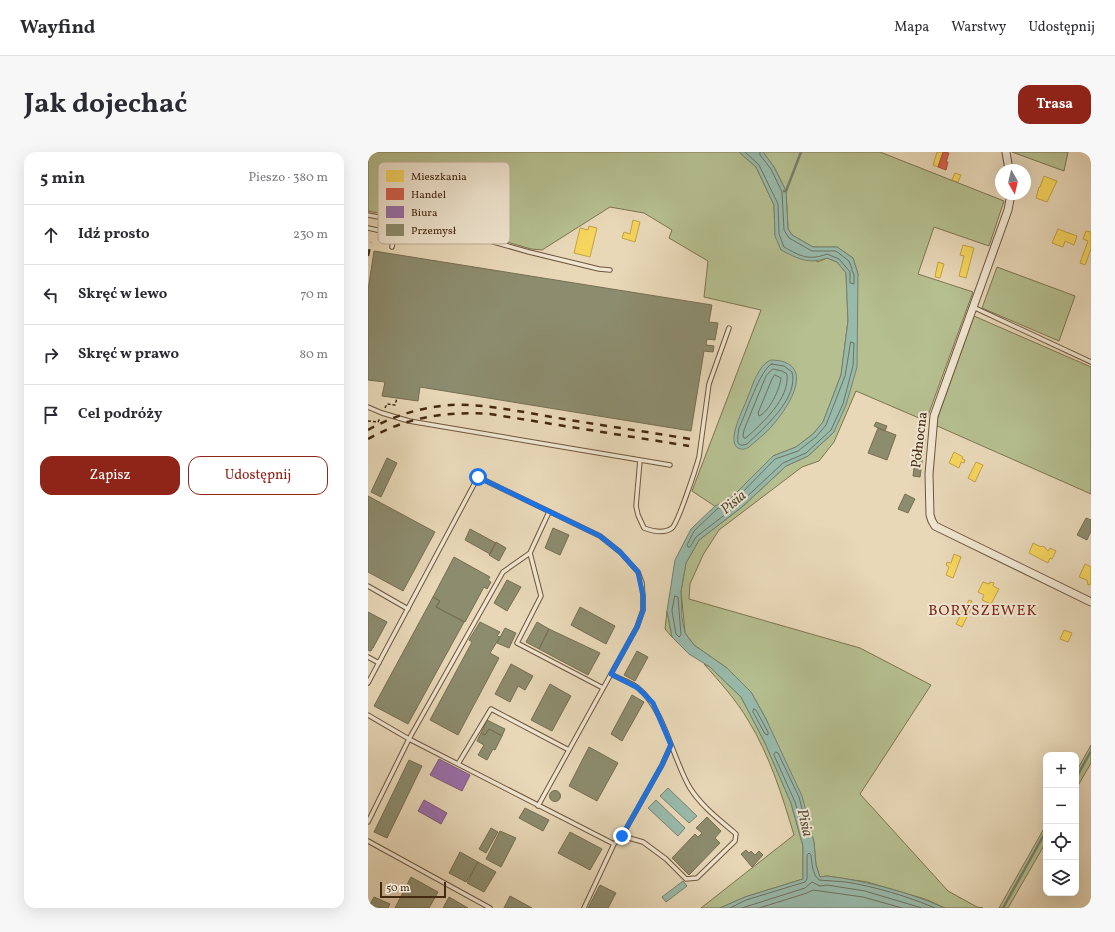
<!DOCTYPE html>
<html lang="pl">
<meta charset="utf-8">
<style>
:root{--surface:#fff;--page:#f7f7f7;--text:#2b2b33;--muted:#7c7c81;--line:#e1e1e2;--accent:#8f2418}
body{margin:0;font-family:Vollkorn,serif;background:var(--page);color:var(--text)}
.controls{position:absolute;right:12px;bottom:12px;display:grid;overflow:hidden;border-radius:8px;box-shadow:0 4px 16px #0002}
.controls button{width:36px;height:36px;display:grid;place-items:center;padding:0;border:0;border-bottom:1px solid var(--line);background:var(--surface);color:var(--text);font:20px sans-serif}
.compass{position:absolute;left:627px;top:12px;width:36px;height:36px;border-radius:50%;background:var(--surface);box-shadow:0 4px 16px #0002;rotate:172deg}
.scale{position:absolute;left:12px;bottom:10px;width:66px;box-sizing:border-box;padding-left:4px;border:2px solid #452911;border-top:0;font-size:11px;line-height:14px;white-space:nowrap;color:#452911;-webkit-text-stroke:3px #f0e6d1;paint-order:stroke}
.stop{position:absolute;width:12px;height:12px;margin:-9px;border:3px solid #1a73e8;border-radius:50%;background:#fff}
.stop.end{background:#1a73e8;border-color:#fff;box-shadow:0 1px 4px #0008}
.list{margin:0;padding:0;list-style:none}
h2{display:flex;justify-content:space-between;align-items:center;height:52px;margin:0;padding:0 16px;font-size:17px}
h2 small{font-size:13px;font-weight:400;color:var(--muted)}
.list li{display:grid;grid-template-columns:26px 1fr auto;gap:12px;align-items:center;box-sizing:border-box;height:60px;padding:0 16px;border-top:1px solid var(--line)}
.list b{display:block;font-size:15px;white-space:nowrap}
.list em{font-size:13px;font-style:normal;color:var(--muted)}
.actions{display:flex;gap:8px;padding:12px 16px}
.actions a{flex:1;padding:9px 0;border:1px solid var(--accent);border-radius:12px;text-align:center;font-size:14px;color:var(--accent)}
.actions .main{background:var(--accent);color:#fff}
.icon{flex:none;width:22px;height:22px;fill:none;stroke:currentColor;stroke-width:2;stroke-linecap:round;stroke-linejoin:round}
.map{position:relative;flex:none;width:723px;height:756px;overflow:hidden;border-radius:12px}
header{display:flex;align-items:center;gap:24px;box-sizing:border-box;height:56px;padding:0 20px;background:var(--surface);border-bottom:1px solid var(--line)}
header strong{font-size:19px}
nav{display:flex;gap:22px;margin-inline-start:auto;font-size:14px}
.intro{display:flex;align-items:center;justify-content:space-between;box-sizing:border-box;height:96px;padding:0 24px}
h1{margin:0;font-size:28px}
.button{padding:10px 18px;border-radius:12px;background:var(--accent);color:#fff;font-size:14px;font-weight:700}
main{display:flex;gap:24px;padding:0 24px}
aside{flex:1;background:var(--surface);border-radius:12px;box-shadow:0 4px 16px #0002}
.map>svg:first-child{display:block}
.green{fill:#b5bf90;stroke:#7d7450}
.water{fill:#98baab;stroke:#77806d}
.homes{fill:#f6d55c;stroke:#c1a146}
.shops{fill:#d6604d;stroke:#aa503b}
.offices{fill:#9970ab;stroke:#805b7d}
.industry{fill:#8c8c6e;stroke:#776e52}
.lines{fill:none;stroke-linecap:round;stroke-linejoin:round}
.shore{stroke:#6e725e;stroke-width:1}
.stream{stroke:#77806d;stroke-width:2.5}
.lane-casing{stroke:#6e553b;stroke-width:5.5}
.street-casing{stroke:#6e553b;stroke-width:9}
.path{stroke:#452911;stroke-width:1.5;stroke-dasharray:3 2;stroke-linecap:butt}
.lane{stroke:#f0e6d1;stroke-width:3.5}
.street{stroke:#f0e6d1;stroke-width:7}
.rail{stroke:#452911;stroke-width:2.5;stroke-dasharray:7 7;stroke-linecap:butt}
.route{stroke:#1a73e8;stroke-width:5}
.labels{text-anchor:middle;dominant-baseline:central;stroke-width:4;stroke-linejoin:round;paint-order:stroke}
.street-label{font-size:14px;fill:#452911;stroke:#f0e6d1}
.water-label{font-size:15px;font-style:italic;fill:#5a4d38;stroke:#f0e6d1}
.neighbourhood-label{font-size:15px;letter-spacing:1px;fill:#7a1f14;stroke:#f0e6d1}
.key{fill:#f0e6d1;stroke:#bdad97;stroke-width:1}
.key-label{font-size:11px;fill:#452911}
</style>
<header>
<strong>Wayfind</strong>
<nav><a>Mapa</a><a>Warstwy</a><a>Udostępnij</a></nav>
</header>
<div class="intro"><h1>Jak dojechać</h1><a class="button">Trasa</a></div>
<main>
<aside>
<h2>5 min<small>Pieszo · 380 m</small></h2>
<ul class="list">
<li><svg class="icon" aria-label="ahead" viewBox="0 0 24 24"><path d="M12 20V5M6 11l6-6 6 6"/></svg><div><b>Idź prosto</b></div><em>230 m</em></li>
<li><svg class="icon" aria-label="left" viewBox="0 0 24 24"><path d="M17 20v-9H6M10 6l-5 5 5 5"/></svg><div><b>Skręć w lewo</b></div><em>70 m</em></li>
<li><svg class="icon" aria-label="right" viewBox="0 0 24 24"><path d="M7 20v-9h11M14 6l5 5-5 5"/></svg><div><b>Skręć w prawo</b></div><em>80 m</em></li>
<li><svg class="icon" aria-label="arrive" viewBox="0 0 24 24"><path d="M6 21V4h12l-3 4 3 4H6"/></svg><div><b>Cel podróży</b></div></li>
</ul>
<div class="actions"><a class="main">Zapisz</a><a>Udostępnij</a></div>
</aside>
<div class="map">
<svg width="723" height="756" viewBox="0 0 723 756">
<rect width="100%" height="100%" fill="#e8d8b8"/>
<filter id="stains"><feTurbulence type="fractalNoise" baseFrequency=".005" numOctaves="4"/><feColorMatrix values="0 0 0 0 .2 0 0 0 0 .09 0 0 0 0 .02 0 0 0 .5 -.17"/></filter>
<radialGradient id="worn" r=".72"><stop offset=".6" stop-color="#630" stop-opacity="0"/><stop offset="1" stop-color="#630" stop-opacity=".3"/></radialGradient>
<path class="green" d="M0,0H371L388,15L406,53L407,83L450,110L459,106L469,110L478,121L480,169L473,223L455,270L445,282L428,295L405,304L361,348L348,355L324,339L393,158L336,145L340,109L301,86L304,78L276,61L242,55L174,98L163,97L98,78L0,59Z
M395,0H512L636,49L621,94L566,75L550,122L605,140L558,269L488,239L466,290L451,309L434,315L351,378L335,403L322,432L321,447L492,496L563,533L492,642L580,739L609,755L615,756H577L557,747L499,730L459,724L452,725L448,713L446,690L398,567L383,540L359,516L326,493L317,481L313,439L318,411L331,388L374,355L418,314L440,304L466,280L490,122L485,106L469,95H445L424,83L420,77L418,39L406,15Z
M644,0H700L696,19Z
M629,115L707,144L691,189L614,156Z
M606,164L723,215V342L567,273Z
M299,459L304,485L297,477Z
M336,512L342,515L373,545L397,591L423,651L435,694V727L377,745L352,756H333L426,683C414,643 402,604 380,568C368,548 352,530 336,512Z
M723,593V611L708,637V620Z
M678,673V690L640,756H631Z"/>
<path class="water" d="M371,0H395L406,15L418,39L420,77L424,83L445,95H469L485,106L490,122L489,215L478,253L466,280L440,304L418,314L374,355L331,388L318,411L313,439L314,466L317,481L326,493L359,516L383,540L398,567L434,644L446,690L448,713L452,725L459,724C499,729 540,740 577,756H352L377,745L435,727V694L423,651L397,591L373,545L342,515L321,502L304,485L299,459L307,408L323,377L347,354L361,348L405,304L428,295L445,282L455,270L473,223L480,169L478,121L469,110L459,106C440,113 429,106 413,98L407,84L406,53L388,15Z
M403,208C447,209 424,250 408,269C401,279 390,287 381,295C378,297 374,298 370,296C358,289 376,256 379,247C383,238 386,226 392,218C395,213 398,210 403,208Z
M300,636L329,664L321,671L292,644Z
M288,648L317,676L310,684L280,656Z
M315,729L319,734L298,750L294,745Z"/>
<path class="homes" d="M569,0H575L570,15L565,13Z
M587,21L593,23L590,30L584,28Z
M676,24L689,29L679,50L668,46L671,35H672Z
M265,68L272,70L267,90L254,86L256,80L262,82Z
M221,74L229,76L222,105L206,101L212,76L220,78Z
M690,77L709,84L706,93L697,89L695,95L684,91Z
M718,79L723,80V97L717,113L712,111L720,89L715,87Z
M595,93L606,96L598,126L591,124L596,104L592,103Z
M570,110L576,112L572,126L567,125Z
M586,300L595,305L594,307L597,308L596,311L593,310L591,316L581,311Z
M608,310L615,313L607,330L600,326Z
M665,391L673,395L674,394L677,395L678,397L680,399L682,396L688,399L684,407L682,406L680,411L661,401Z
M586,402L593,405L585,426L578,423L581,415L578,413L579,410L583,411Z
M717,412L723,415V432L720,433L719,428L711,425Z
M615,430L621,432L622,430L626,431L625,434L631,437L623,452L614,448L616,443L610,440Z
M601,448L604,449L602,452L605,453L594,475L588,472Z
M696,478L704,481L700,490L692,487Z"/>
<path class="shops" d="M575,0L581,1L578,10H580L578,18L570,15Z"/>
<path class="offices" d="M71,607L102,623L94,639L62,623Z
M56,648L79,661L73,672L50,659Z"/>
<path class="industry" d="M6,99L344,153L341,170L350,171L347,188L339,187L338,193L346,194L345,200L336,199L323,279L52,235L50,249L14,244L17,230L0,228V138Z
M508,270L519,274L517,279L506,274Z
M510,276L528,283L519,308L500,301Z
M550,286L557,287L552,325L545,324Z
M19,306L29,311L13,345L3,340Z
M537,342L547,347L540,361L530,357Z
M0,344L67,380L35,439L0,420Z
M718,366L723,368V379L719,388L709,383Z
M185,376L201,383L192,403L177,396Z
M102,377L128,391L122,402L97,388Z
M128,390L138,396L131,409L121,403Z
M86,405L122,425L120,428L123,430L119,437L116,435L97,470L68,455L72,449L65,445Z
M139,428L153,435L139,459L126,451Z
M65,445L72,449L68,455L96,470L40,572L6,554Z
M212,455L247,474L238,492L203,473Z
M0,460L19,470L5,496V495L3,499H2L0,498Z
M112,470L132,480L129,484L132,485L122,501L131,506L90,583L62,568L104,490L101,488Z
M169,470L181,477L171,497L158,490Z
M137,476L148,481L141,496L129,491Z
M181,477L232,501L220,523L171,497Z
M269,499L280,505L267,529L256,523Z
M143,512L165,524L157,538L150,534L142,550L127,542Z
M182,532L203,544L184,579L163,568Z
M264,543L276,550L254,589L243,582Z
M119,568L137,577L134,584L121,577L117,583L113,581Z
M121,577L134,584L127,598L125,597L119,608L110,603L116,593L109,589L113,581L117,583Z
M221,595L250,611L229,649L201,634Z
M41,608L54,614L19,686L6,680Z
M181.5 644a5.5 5.5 0 1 1 11 0a5.5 5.5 0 1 1-11 0Z
M157,656L181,668L175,679L151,666Z
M339,665L353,679L347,686L352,691L321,723L304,706L327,682L330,685L334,681L328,676Z
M123,676L130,680L118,701L111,697Z
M132,679L148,686L133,715L118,707Z
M202,680L234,697L222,718L190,701Z
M378,698L381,701L383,699L387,703L391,699L395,703L384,715L373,702Z
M92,700L110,710L98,730L81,721Z
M110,710L128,720L116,740L99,731Z
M43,725L70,740L61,756H27Z
M232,733L248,741L240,756H220Z
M142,744L164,756H136Z
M6,745L22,752L20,756H0Z
M81,745L100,756H75Z"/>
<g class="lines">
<path class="shore" d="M377,0L391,13L410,52L411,82L416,95C432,104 441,109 459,102L471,107L482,120V131L486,132V122L484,119V117L481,109L468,99H444L421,86L416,78L414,40L403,17L392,3V0
M483,190L486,191L485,214L475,252L463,278L438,301L415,311L372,351L328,385L322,395H320L319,393L326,379L349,357L364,351L407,307L430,299L448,285L458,273L477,224Z
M404,212L416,214L424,220C431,246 396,276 379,292C366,297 370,284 371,276C377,264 393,215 404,212Z
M405,217L414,219L419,222C422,247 394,271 378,286H376L375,284L376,278L398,224Z
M407,223L413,226C412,237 401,260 391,264L390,261L404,227Z
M307,444L310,445L313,483L311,485L308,482L304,459Z
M386,557L388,558L400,580V583L397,582L385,560Z
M408,600L410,601L431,645L440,680L438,682L436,681L427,650L406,603Z
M362,756L378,748L437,730L439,727V703L441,701L443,703C444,711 444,722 451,728C460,729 469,729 478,730C508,735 539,744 567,756
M374,756L437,736L444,730L452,734L459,733L497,739L554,756
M391,756L439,741L445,738L495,745L534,756"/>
<path class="stream" d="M416,39H418L433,0
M708,626L723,599
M635,756L678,679"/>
<g class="lane-casing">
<path id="lane" d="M0,63L101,83L161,100L231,117L242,118
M0,76L26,82L24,95
M605,155L723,210
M0,255L14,261L41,269L302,313
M272,308L268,354L270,363L276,376C284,379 296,382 304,376C310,371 328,316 331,305L341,232L361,176
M181,360L162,401L135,420L41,587L246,692
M162,401L173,444L149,491L235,536
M0,434L40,457
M0,505L11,511
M243,522C251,527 263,530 270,536C296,556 305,608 322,636C334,655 352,668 368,682L367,689L329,726L318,727L298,707L275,690L254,684
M0,531L110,325L232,384L252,400L270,420L274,431L275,444V458L269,475L170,654
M0,563L41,587L0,670
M90,612L123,557L201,598
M0,689L122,756
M216,756L246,692L254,684L294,613L303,593"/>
</g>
<g class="street-casing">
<path id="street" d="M638,0L641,18
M643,42L640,58L566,264L561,322L562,363L564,369L567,374L723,450"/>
</g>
<path class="path" d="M17,256L19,252L27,253L29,246
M0,269L10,270L12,266"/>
<use href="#lane" class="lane"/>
<use href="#street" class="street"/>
<path class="rail" d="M0,104L3,90
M0,278C30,261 67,251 102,253C133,255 165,262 196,267C238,274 280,280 322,287
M0,287C39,265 78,259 122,262L321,294"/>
</g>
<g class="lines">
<path class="route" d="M110,325L232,384L252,400L270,420L275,444V458L269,475L243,522L270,536L285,551L303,593L294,613L254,684"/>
</g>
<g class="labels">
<g class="street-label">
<text transform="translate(552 288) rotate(-83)">Północna</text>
</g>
<g class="water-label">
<text transform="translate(366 351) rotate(-40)">Pisia</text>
<text transform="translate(436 671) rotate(77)">Pisia</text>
</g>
<g class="neighbourhood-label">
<text x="615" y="459">BORYSZEWEK</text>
</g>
</g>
<rect x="10" y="10" width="132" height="82" rx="6" class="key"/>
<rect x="18" y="18" width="18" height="12" fill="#f6d55c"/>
<rect x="18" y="36" width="18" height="12" fill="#d6604d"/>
<rect x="18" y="54" width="18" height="12" fill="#9970ab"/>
<rect x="18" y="72" width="18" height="12" fill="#8c8c6e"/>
<g class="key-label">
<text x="43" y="28">Mieszkania</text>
<text x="43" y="46">Handel</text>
<text x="43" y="64">Biura</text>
<text x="43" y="82">Przemysł</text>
</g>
<rect width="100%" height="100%" filter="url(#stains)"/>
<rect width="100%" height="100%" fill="url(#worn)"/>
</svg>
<div class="controls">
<button>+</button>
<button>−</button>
<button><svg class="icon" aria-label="locate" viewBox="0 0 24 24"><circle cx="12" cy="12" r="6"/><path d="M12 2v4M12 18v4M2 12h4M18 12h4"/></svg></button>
<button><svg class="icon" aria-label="layers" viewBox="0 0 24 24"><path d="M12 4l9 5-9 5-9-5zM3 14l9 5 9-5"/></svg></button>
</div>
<svg class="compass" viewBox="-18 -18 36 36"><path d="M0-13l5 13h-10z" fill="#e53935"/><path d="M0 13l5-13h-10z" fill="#7c7c81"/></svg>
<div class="scale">50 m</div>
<div class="stop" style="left:110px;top:325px"></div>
<div class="stop end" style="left:254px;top:684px"></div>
</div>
</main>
